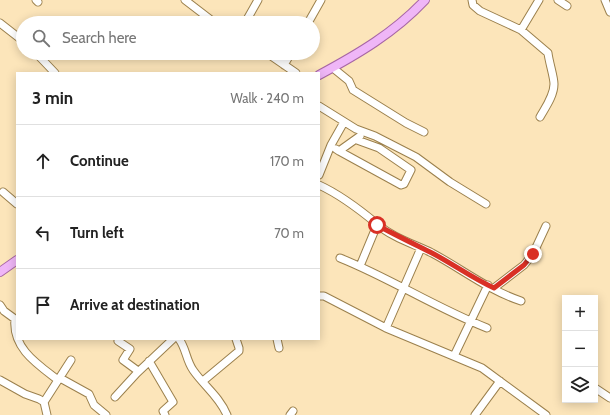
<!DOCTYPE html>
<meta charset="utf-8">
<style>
:root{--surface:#fff;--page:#f2f2f2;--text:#222;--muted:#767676;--line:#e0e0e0}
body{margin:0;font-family:Cabin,sans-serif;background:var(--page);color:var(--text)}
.controls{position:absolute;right:12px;bottom:12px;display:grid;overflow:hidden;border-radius:0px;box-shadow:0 2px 10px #0003}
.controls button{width:36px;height:36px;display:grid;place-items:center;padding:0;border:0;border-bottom:1px solid var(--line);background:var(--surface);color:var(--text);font:20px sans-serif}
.stop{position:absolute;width:12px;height:12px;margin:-9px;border:3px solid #d93025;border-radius:50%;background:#fff}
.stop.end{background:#d93025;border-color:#fff;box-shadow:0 1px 4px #0008}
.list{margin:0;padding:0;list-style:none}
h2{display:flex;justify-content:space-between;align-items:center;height:52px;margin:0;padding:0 16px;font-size:17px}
h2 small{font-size:13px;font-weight:400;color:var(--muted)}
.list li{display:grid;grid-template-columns:26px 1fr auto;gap:12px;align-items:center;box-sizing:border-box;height:72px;padding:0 16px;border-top:1px solid var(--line)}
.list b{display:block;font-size:15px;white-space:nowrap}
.list em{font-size:13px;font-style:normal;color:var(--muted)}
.icon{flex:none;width:22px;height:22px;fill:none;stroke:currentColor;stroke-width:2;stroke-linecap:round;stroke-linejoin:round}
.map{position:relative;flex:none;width:610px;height:415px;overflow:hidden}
.search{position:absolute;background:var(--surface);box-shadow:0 2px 10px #0003;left:16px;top:16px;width:304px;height:44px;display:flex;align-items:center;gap:10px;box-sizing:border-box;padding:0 14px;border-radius:22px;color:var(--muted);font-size:15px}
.panel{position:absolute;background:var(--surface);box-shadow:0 2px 10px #0003;left:16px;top:72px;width:304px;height:268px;border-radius:0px}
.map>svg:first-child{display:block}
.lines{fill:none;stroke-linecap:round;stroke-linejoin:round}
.minor-casing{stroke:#9b804d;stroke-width:9}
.major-casing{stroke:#a766a4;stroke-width:10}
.minor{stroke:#fff;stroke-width:7}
.major{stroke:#efb6f7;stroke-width:8}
.route{stroke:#d93025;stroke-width:5}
</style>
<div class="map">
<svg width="610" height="415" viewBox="0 0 610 415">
<rect width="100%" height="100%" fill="#fce5ba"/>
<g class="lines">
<g class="minor-casing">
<path id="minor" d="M36,0L38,2
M185,0L215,23
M472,0L473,5L480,11L521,30L539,0
M558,0L567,6
M605,0L610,12
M0,23L23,41
M245,23L258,0
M308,23L321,0
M521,30L548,53C549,62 554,77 554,84C554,96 545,108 540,117
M36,53L55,73
M267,53L296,73
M284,65L291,53
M333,68L349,81L353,90L406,123L424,132
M319,106L356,129L375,136L416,157L450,182L486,204
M336,149L339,151L360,136
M339,151L401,185L404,184L411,170L379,148L357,140
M319,175L331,145L344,122
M319,185C341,195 359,209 377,224C393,238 414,244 432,253C462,269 488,290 521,301
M3,192L17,204
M340,258C390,278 436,308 487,328
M360,266L377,225
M494,288L524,265L533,254L546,226
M319,296H324L386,328L482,368L546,415
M0,305L4,311L15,319C12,348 37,364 58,380
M386,328L421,248
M119,339L118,341L130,349L123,360L138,371
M179,339C186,348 186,360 193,370C204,386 219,396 227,415
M277,339L279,348
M454,356L488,285
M149,361L173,402L163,411L165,415
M60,378L89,394L94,405L106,415
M0,380L25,394L39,399L44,402L47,415
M203,381L239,351V348L236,339
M595,388L610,398
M115,397L137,373L173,339
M44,402L71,360
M290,415L293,411
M475,415L500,381"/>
</g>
<g class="major-casing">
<path id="major" d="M319,75C358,54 394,33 425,0
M0,272L17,260"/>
</g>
<use href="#minor" class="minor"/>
<use href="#major" class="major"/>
</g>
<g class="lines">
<path class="route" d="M377,225C395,235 414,244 432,253C453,264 472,278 494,288L524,265L533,254"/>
</g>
</svg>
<div class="controls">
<button>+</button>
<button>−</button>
<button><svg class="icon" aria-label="layers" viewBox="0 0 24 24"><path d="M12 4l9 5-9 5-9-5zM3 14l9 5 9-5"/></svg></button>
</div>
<div class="stop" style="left:377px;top:225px"></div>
<div class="stop end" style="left:533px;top:254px"></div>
<div class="search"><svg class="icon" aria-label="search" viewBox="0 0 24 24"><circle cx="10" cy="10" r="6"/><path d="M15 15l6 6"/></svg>Search here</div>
<section class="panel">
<h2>3 min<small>Walk · 240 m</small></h2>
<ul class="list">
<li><svg class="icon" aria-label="ahead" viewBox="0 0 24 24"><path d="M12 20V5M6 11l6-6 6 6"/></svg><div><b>Continue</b></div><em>170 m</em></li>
<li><svg class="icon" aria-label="left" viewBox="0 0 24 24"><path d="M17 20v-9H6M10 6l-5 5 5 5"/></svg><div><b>Turn left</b></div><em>70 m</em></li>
<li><svg class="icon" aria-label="arrive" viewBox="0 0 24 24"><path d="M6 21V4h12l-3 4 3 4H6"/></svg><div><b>Arrive at destination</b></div></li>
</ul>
</section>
</div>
